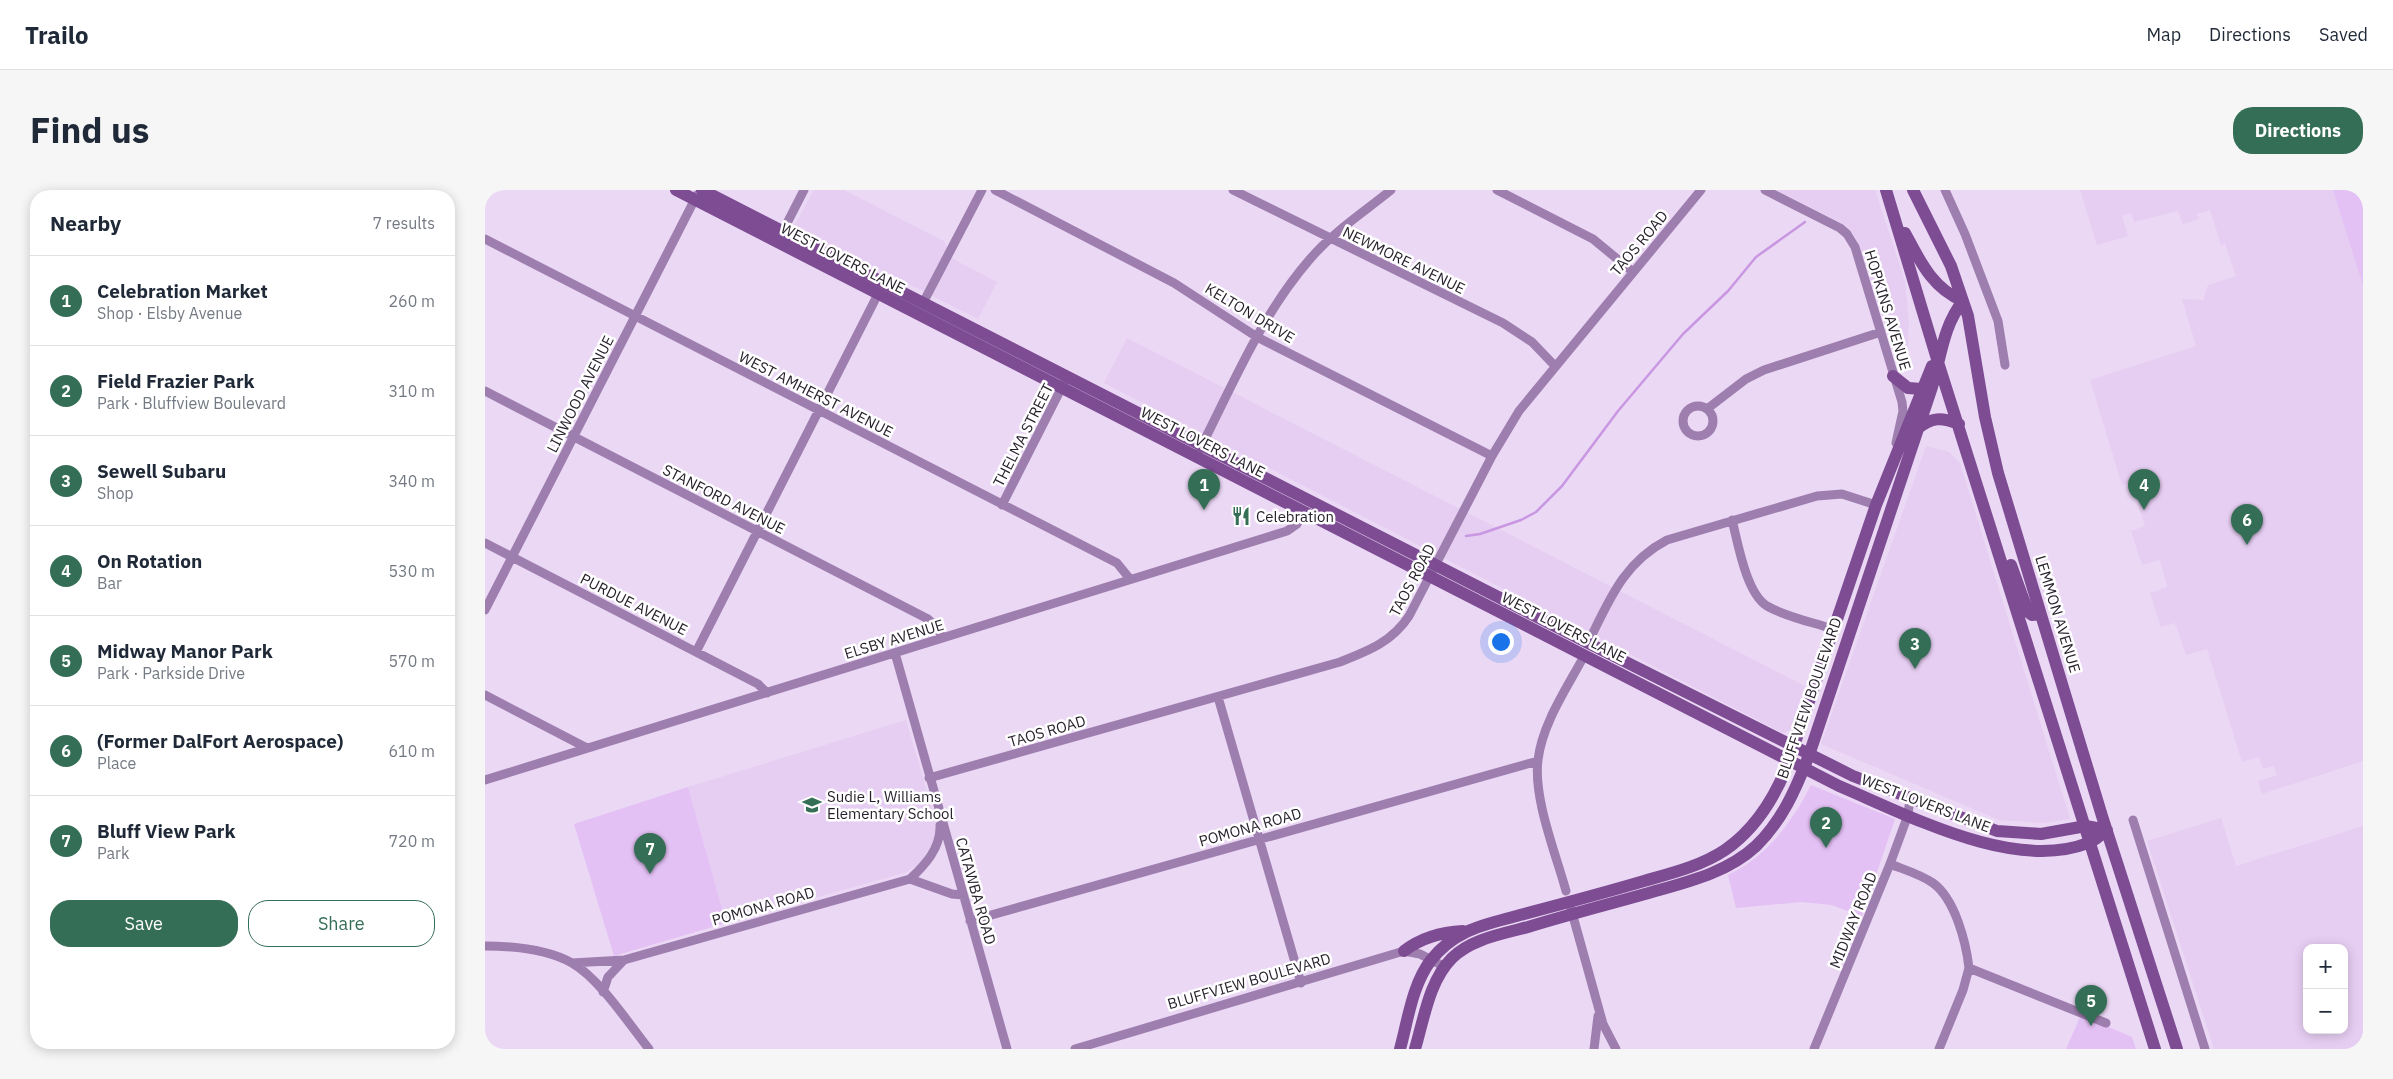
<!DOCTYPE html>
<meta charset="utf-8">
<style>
:root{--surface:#fff;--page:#f6f6f7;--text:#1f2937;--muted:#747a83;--line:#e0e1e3;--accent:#356e56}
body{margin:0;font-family:"IBM Plex Sans",sans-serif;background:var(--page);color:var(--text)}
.controls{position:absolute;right:15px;bottom:15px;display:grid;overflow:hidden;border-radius:10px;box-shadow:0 2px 12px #0003}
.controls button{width:45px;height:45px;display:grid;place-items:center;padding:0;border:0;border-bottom:1px solid var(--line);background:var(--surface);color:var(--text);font:25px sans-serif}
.you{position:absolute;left:1015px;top:451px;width:18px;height:18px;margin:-12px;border:4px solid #fff;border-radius:50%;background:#1a73e8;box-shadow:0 0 0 8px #1a73e833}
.badge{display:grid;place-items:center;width:32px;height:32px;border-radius:50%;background:var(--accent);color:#fff;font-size:16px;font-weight:700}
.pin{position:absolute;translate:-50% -41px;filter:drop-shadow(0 1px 2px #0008)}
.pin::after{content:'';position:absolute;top:26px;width:18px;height:15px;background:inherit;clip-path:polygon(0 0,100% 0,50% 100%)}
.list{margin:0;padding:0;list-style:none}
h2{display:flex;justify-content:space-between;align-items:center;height:65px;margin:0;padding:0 20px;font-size:21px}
h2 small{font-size:16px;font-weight:400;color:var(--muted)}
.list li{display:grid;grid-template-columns:32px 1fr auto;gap:15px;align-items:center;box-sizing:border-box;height:90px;padding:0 20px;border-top:1px solid var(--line)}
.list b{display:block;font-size:19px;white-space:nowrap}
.list p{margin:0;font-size:16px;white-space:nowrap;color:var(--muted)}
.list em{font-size:16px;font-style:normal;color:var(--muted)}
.actions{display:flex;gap:10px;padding:15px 20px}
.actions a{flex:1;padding:11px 0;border:1px solid var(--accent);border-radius:20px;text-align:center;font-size:18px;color:var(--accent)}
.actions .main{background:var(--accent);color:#fff}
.map{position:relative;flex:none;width:1878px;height:859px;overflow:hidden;border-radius:20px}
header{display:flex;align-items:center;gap:30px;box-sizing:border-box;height:70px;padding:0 25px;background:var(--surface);border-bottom:1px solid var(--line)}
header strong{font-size:24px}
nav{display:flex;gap:28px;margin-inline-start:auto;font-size:18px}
.intro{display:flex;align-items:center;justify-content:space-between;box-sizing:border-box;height:120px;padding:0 30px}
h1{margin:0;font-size:35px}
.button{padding:12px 22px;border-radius:20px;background:var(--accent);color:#fff;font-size:18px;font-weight:700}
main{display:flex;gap:30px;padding:0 30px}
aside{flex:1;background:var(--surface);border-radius:20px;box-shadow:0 2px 12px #0003}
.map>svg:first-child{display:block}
.built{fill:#e6cef2;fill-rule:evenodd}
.green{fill:#e4c1f5}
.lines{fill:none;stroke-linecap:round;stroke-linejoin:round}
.stream{stroke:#c997e2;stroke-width:2.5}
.street{stroke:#9e7eae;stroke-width:9}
.secondary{stroke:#7d4c93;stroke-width:12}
.labels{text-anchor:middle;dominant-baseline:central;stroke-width:5;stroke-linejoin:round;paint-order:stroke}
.street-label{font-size:15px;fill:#261f2a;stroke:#fff}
.poi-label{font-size:15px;fill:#261f2a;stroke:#fff;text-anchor:start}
</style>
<header>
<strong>Trailo</strong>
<nav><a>Map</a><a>Directions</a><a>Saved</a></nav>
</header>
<div class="intro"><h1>Find us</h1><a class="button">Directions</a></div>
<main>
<aside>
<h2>Nearby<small>7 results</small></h2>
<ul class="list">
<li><span class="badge">1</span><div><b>Celebration Market</b><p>Shop · Elsby Avenue</p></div><em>260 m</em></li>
<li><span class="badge">2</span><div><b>Field Frazier Park</b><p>Park · Bluffview Boulevard</p></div><em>310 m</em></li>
<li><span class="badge">3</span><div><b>Sewell Subaru</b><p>Shop</p></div><em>340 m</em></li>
<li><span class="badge">4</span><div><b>On Rotation</b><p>Bar</p></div><em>530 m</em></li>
<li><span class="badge">5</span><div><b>Midway Manor Park</b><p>Park · Parkside Drive</p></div><em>570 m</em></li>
<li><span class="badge">6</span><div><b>(Former DalFort Aerospace)</b><p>Place</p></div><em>610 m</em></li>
<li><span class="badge">7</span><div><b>Bluff View Park</b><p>Park</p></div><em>720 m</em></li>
</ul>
<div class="actions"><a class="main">Save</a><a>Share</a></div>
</aside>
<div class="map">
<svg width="1878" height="859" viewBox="0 0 1878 859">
<rect width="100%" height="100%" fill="#ebd8f5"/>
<path class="built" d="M329,0H359L459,51L468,69L512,92L493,129L309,36Z
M1291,0H1390L1420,91L1424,134L1422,168L1410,166L1371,48L1367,43L1355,32Z
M1595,0H1878V571L1777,604L1773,591L1792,585L1789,576L1778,579L1774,567L1757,572L1722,459L1701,465L1690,433L1676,437L1665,403L1682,397L1675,370L1657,375L1646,341L1660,336L1646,293L1637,295L1605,190L1711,156L1697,109L1718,110L1723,95L1751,86L1740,54L1736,55L1725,20L1712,24L1714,29L1698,34L1693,21L1649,32L1646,23L1637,26L1643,46L1612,55Z
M642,148L1320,496L1305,540L1298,543L619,193Z
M1441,256L1464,262L1475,273L1585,629L1558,633L1514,630L1336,554Z
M421,530L451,632L450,648L435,673L422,682L241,733L203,597Z
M1736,628L1751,676L1878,636V859H1729L1662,651ZM1822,758H1859V840H1822Z"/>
<path class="green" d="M1848,0H1872L1878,18V96Z
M1326,595L1410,629L1377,726L1346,715L1317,712L1251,718L1243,685C1282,667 1307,632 1326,595Z
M203,597L241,733L129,766L89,634Z
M1596,825L1647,847L1651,859H1581Z"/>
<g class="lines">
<path class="stream" d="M981,346L995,344L1036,330L1051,322L1077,296L1133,221L1198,144L1243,101L1271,67L1320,32"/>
<path class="street" d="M510,0L689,93L772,147L1007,266
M748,0L1018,133L1047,152L1070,176
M1012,0L1108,49L1148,82
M1280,0L1355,38L1362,44L1370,57L1417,212L1418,221L1411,253
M1460,0L1480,44L1513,131L1520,175
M298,41L319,0
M0,49L632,373L645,389
M438,113L497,0
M0,201L443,429L452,437L457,448
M1198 231a15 15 0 1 1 30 0a15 15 0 1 1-30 0Z
M1222,219L1261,189L1279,180L1396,142
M715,259C748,194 777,124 825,69C848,42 879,22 906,0
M517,315L579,193
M1247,330C1253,353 1261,403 1282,416C1301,427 1327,432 1348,439
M0,353L273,494L282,503
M0,420L212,5
M1103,453C1124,411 1138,373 1182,350L1332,306L1357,304L1391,315
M211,462L393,104
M410,463L522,859
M0,505L102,558
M733,507L816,793
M444,588L855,472C883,461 907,452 924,426L1007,266L1034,221L1216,0
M0,590L802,341L812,334L819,322
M1648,630L1720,859
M1405,674C1420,680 1435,684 1448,693C1470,709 1481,752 1484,778L1621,833
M425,689C440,675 456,658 455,635
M1081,701C1071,664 1048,608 1053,570C1057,534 1082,498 1099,466
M1086,719L1118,834L1131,859
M485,731L1053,571
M0,756C28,756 62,759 87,773C114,788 144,834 164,859
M87,773L139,770L425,689L467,704L478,705
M118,802L123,787L139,770
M590,859L919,761L935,764L960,777
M1109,859L1113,826
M1329,859L1405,674L1423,625L1425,608
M1454,859L1478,800L1484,778"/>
<path class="secondary" d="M191,0L1354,596C1423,625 1529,682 1603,653C1610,651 1616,644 1622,640
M217,0L1103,453L1368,586L1512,641L1556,644L1601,636L1622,640
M1401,0L1452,169L1670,859
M1428,0L1466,76L1483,126L1500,227L1513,283L1617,626L1692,859
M1420,43C1435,71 1447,98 1478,111
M1408,186L1423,198L1437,199
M1432,239C1447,227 1456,227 1474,234
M1526,375L1543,422L1547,425L1555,424
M919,761C936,748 957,742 978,741
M915,859C923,830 927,795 946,770C971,739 999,735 1035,725C1077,714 1118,703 1159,691C1187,683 1216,676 1240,660C1269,640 1288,610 1301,579L1391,315L1447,176
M930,859C939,829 944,791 967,768C986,749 1017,744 1043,737C1082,725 1121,715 1160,704C1198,693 1241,684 1271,656C1297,631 1311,599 1324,565L1447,197C1456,167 1458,136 1478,111"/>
</g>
<defs>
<g id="restaurant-bare" transform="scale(1.5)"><path d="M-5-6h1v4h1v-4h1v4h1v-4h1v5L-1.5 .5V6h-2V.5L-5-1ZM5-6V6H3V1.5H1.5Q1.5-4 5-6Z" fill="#356e56" stroke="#fff" stroke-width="2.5" paint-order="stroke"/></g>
<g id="school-bare" transform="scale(1.5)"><path d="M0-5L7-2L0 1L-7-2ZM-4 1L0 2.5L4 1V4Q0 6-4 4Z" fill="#356e56" stroke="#fff" stroke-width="2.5" paint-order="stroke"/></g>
</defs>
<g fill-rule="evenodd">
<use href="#restaurant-bare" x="756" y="326"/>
<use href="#school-bare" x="327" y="615"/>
</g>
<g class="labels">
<g class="street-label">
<text transform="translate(1154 53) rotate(-50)">TAOS ROAD</text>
<text transform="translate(358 68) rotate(27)">WEST LOVERS LANE</text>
<text transform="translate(919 70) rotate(26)">NEWMORE AVENUE</text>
<text transform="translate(1403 120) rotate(73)">HOPKINS AVENUE</text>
<text transform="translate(765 123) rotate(31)">KELTON DRIVE</text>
<text transform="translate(95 204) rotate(-63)">LINWOOD AVENUE</text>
<text transform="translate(331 204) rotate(27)">WEST AMHERST AVENUE</text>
<text transform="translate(538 245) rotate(-63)">THELMA STREET</text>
<text transform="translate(718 252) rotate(27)">WEST LOVERS LANE</text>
<text transform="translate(239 309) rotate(27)">STANFORD AVENUE</text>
<text transform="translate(927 390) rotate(-62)">TAOS ROAD</text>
<text transform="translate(149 414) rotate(27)">PURDUE AVENUE</text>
<text transform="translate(1573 424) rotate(73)">LEMMON AVENUE</text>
<text transform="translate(1079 437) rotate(27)">WEST LOVERS LANE</text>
<text transform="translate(409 449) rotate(-17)">ELSBY AVENUE</text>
<text transform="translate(1324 508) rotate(-71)">BLUFFVIEW BOULEVARD</text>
<text transform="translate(562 541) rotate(-16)">TAOS ROAD</text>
<text transform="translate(1441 613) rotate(21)">WEST LOVERS LANE</text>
<text transform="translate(765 637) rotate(-16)">POMONA ROAD</text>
<text transform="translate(491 701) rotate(74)">CATAWBA ROAD</text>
<text transform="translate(278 716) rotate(-16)">POMONA ROAD</text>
<text transform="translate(1368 730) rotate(-68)">MIDWAY ROAD</text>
<text transform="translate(764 791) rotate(-16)">BLUFFVIEW BOULEVARD</text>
</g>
<g class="poi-label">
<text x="771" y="326">Celebration</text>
<text x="342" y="606">Sudie L, Williams<tspan x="342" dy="17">Elementary School</tspan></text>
</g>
</g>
</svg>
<div class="controls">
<button>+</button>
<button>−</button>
</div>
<div class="you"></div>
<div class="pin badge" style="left:719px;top:320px">1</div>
<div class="pin badge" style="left:1341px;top:658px">2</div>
<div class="pin badge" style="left:1430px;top:479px">3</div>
<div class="pin badge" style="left:1659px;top:320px">4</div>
<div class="pin badge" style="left:1606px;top:836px">5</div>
<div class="pin badge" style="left:1762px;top:355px">6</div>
<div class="pin badge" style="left:165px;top:684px">7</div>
</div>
</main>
